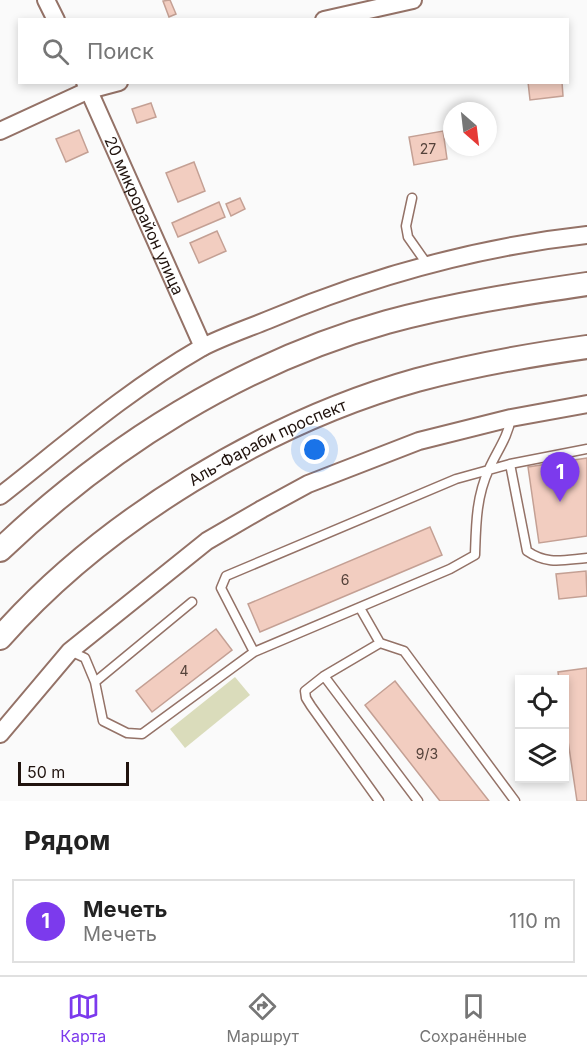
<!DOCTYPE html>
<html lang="ru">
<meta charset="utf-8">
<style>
:root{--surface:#fff;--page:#f2f2f2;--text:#222;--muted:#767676;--line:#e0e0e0;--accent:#7c3aed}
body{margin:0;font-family:Inter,sans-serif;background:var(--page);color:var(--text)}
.controls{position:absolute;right:18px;bottom:18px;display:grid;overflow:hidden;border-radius:0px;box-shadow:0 3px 9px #0003}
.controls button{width:54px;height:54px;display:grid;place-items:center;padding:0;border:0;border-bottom:2px solid var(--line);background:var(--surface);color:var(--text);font:30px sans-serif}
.compass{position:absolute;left:443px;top:102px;width:54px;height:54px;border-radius:50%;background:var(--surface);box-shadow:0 3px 9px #0003;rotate:152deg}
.scale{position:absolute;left:18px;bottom:15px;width:111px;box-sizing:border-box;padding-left:6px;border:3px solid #20130e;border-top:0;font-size:16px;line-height:21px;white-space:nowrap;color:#20130e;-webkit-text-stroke:4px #fafafa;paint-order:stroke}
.you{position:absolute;left:315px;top:450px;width:21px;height:21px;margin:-15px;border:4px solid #fff;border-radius:50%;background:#1a73e8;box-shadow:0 0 0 9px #1a73e833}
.badge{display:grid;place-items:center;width:39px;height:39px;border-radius:50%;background:var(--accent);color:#fff;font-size:20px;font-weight:700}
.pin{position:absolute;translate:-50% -50px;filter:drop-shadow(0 2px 3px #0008)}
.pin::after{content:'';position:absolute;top:32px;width:21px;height:18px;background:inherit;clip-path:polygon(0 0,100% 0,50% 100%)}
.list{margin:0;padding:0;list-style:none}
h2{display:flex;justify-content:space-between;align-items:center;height:78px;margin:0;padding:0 24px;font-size:26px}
h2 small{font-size:20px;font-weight:400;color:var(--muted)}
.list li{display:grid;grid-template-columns:39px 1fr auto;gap:18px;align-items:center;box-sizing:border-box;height:84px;margin:0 12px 12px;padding:0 12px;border:2px solid var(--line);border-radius:0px}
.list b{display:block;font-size:22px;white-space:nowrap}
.list p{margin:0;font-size:20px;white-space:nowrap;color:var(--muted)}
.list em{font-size:20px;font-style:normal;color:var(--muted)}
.icon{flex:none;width:33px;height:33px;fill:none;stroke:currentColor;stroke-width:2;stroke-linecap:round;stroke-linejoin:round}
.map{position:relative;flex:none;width:587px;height:801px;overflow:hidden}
.search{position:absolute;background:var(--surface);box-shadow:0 3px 9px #0003;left:18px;right:18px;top:18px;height:66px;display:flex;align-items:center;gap:15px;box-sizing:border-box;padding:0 21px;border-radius:0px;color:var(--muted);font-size:22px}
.sheet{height:174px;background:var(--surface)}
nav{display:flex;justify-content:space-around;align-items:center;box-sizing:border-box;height:84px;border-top:2px solid var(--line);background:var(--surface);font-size:16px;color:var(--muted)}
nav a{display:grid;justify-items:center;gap:3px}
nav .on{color:var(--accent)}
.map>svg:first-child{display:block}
.green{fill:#dadcbb}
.building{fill:#f2cdc0;stroke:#c4a094;stroke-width:1.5}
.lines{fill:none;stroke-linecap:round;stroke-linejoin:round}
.lane-casing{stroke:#947267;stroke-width:11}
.street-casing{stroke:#947267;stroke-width:20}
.secondary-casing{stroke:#947267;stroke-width:26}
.lane{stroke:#fff;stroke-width:8}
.street{stroke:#fff;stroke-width:16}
.secondary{stroke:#fff;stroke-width:22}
.labels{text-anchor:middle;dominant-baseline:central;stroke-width:6;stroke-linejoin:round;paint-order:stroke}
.number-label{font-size:14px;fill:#54423a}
.street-label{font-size:16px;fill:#20130e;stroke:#fafafa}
</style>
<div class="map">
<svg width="587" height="801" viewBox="0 0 587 801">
<rect width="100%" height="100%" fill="#fafafa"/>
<path class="green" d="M235,677L250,695L185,748L170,729Z"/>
<path class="building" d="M170,0L176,14L169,17L163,1Z
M528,82H562L563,96L530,100Z
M151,103L156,117L137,123L132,109Z
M79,130L88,152L66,162L56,139Z
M443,131L447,159L414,165L409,137Z
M194,162L205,191L178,202L166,173Z
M240,198L245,209L231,216L226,204Z
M219,202L225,217L178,237L172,223Z
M217,231L226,251L199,263L190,243Z
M587,458V536L539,543L528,467Z
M430,527L442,555L260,632L248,604Z
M586,571L587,596L559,599L556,574Z
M216,629L232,650L152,712L136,691Z
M587,668V801H577L564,714V680H559L558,672Z
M395,681L489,801H440L365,705Z"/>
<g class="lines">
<g class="lane-casing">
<path id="lane" d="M412,198L406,226L408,237L427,264
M510,464L527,551C547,565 563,560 587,558
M360,608L380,643
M70,651L85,658L95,682L103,721L127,733L142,734L254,652L450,569L475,555C476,525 476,497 489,469C497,451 508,437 511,418
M254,652L221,588L226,576L456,479L510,464L587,449
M324,676L418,801
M95,682L192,602
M379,801L311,706L306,698L305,691L324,676L380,643L404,651L515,801"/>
</g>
<g class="street-casing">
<g id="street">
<path d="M46,0L56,20"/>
<path d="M324,20L413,0"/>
<path id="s1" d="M85,82L203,347"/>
<path d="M0,131L89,90L119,82"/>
<path d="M0,496C65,445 128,390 201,348C222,337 246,329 268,320C370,277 477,247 587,235"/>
<path d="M0,734L70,651L207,541L262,509L308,484L419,441L511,418L587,404"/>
</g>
</g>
<g class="secondary-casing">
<g id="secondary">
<path d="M0,550C109,446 241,363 387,322C453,304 519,294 587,284"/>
<path id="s2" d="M0,638C103,521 267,422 417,380C473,365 530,355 587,347"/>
</g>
</g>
<use href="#lane" class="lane"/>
<use href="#street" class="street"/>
<use href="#secondary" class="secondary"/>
</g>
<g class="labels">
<g class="number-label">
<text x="428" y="148">27</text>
<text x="345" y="579">6</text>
<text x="184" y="670">4</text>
<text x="427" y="753">9/3</text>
</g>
<g class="street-label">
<text stroke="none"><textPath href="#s1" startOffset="146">20 микрорайон улица</textPath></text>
<text stroke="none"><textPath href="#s2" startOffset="334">Аль-Фараби проспект</textPath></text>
</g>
</g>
</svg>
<div class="controls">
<button><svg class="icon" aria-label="locate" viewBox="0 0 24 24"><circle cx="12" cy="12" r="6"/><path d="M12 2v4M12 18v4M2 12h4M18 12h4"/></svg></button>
<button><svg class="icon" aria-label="layers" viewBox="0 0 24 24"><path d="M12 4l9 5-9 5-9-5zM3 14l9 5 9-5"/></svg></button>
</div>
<svg class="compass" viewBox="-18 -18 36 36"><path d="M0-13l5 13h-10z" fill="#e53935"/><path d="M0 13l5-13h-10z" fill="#767676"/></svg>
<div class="scale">50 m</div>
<div class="you"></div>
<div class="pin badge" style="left:560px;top:502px">1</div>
<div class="search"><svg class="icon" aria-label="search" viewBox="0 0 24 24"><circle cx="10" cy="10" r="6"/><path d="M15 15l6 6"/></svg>Поиск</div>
</div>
<section class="sheet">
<h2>Рядом<small></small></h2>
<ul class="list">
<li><span class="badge">1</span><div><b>Мечеть</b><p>Мечеть</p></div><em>110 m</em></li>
</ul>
</section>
<nav>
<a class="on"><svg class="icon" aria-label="map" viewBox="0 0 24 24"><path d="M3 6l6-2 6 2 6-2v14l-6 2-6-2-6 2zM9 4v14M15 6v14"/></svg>Карта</a>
<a><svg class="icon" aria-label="directions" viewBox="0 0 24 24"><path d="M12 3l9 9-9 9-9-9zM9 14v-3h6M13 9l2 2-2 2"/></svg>Маршрут</a>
<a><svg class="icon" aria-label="saved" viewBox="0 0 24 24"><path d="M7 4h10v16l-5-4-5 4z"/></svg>Сохранённые</a>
</nav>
